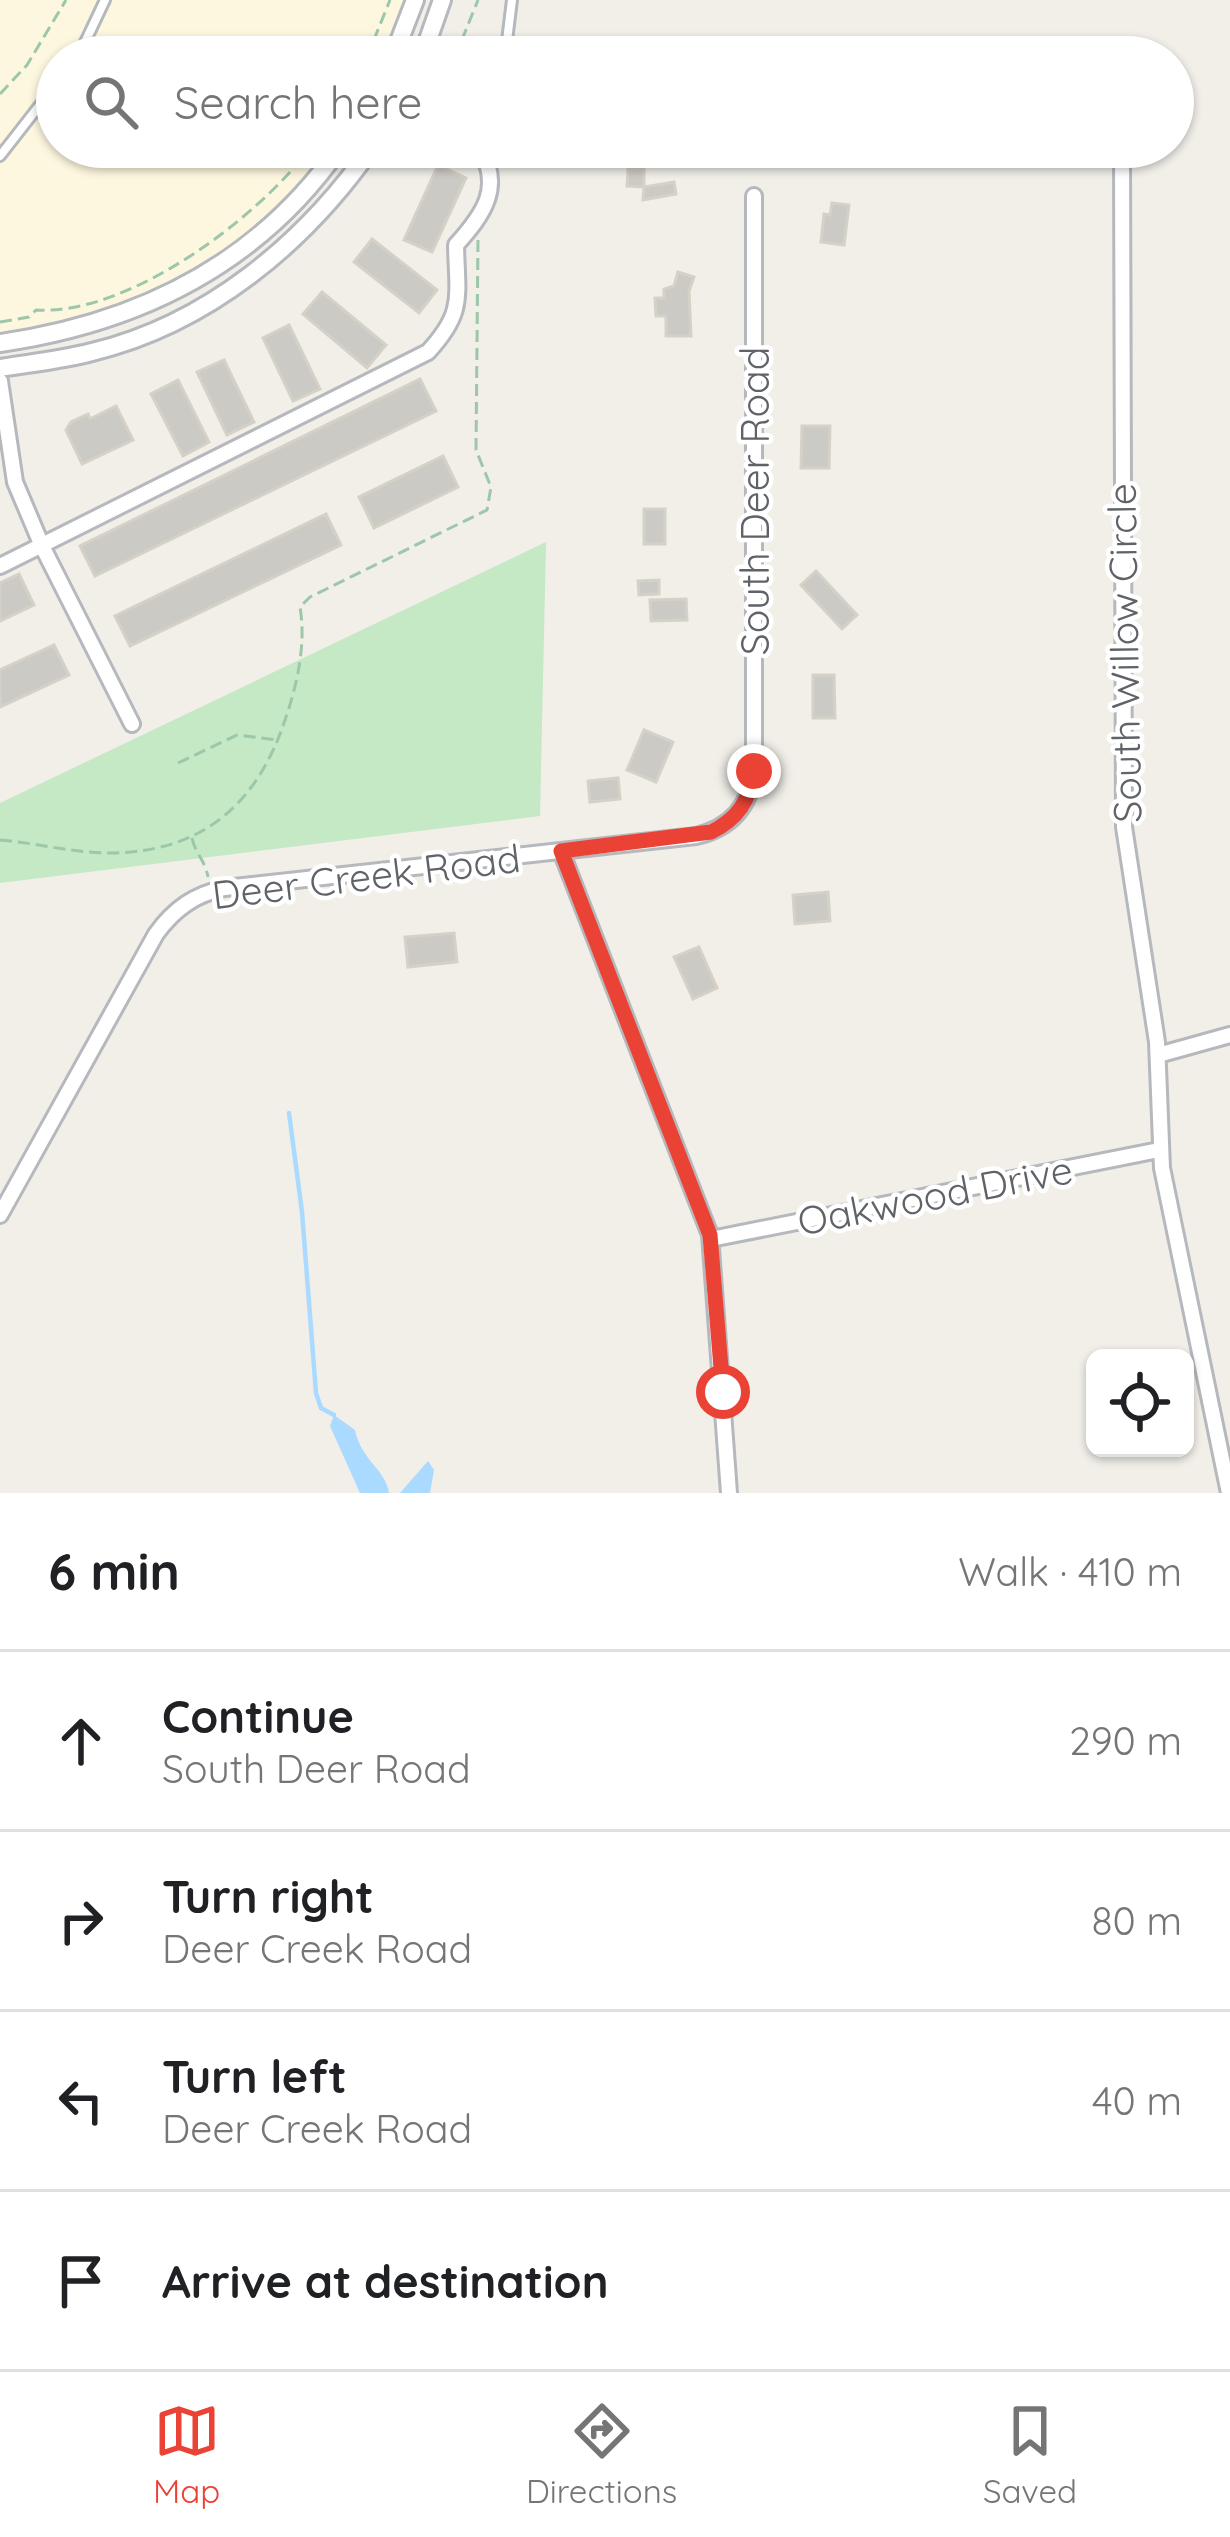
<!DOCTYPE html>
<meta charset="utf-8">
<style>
:root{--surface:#fff;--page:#f2f2f2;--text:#202124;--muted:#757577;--line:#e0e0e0;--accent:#ea4335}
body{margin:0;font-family:Quicksand,sans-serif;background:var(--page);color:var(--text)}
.controls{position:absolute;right:36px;bottom:36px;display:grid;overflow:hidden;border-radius:18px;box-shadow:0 3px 9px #0004}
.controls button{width:108px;height:108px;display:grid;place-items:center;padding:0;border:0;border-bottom:3px solid var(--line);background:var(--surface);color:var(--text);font:60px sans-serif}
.stop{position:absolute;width:36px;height:36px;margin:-27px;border:9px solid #ea4335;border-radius:50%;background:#fff}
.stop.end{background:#ea4335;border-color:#fff;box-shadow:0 3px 12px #0008}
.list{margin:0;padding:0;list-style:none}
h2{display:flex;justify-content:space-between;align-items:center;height:156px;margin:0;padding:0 48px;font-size:51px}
h2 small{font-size:39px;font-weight:400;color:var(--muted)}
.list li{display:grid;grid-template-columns:78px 1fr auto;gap:36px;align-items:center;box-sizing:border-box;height:180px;padding:0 48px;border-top:3px solid var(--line)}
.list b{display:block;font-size:45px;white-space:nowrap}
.list p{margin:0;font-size:39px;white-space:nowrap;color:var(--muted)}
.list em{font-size:39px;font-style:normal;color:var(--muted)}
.icon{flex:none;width:66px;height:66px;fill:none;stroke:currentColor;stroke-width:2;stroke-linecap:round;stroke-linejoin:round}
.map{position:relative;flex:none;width:1230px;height:1493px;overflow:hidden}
.search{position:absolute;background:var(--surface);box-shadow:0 3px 9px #0004;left:36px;right:36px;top:36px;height:132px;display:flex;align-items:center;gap:30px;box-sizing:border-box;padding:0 42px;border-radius:66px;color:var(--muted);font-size:45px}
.sheet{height:876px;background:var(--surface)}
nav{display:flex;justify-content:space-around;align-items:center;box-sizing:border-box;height:168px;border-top:3px solid var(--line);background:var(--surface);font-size:33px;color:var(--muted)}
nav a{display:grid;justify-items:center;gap:6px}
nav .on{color:var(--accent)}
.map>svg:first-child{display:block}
.commercial{fill:#fef7e0}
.green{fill:#c5e8c5}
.water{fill:#aadaff}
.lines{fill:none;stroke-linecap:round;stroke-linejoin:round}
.stream{stroke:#aadaff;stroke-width:4.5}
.building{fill:#cccac5;stroke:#d6d1c6;stroke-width:3}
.service-casing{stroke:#b5b8bc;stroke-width:14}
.minor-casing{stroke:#b5b8bc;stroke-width:20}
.tertiary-casing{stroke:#b5b8bc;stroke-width:22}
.path{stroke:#9cc7a9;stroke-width:3;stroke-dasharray:12 6;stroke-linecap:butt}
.service{stroke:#fff;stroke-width:8}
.minor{stroke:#fff;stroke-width:14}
.tertiary{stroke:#fff;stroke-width:16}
.route{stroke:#ea4335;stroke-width:15}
.labels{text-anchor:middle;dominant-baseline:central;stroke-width:9;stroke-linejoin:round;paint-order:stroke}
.street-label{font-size:39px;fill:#5f6368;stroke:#fff}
</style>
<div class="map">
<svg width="1230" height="1493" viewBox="0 0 1230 1493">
<rect width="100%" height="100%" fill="#f1efe8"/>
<path class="commercial" d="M0,0H415L393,57H57V147H340L277,220L157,300L0,343Z"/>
<path class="green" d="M546,542L540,816L0,883V803Z"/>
<path class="water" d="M334,1415L355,1430C361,1460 386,1470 389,1493H360L330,1426Z
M428,1461L434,1470L430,1493H400Z"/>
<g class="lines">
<path class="stream" d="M289,1113L302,1212L316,1393L321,1408L334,1415"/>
</g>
<path class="building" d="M438,165L466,178L432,252L404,240Z
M628,169H644V187L627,186Z
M674,182L676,194L643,200L644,187Z
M832,203L849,205L844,245L821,242L824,214L830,215Z
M372,239L437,290L419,313L354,262Z
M678,272L694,277L689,291L691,336H666V316H656L655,298H664V289L674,286Z
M322,292L386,345L367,368L303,314Z
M289,325L320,389L293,401L263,338Z
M224,360L254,422L227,435L197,372Z
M420,379L436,411L95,576L80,546Z
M178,380L209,442L183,456L151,394Z
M116,406L133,440L82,464L66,430L71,422L88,414L90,419Z
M802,426H830L829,468H801Z
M443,456L458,487L374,528L359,497Z
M644,509H665V544H644Z
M326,514L341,545L130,646L115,616Z
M816,571L857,615L842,629L801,585Z
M19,574L34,605L0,621V583Z
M659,580V594L639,595L638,581Z
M686,599L687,620L651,621L650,600Z
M54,645L69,675L0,707V670Z
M813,675H834L835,718H813Z
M644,730L673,742L656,782L627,770Z
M618,778L620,799L590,802L588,781Z
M828,892L830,921L795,924L793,895Z
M454,933L457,962L408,967L405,937Z
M699,947L717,988L693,999L674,957Z"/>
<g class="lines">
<g class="service-casing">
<path id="service" d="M78,57L105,0
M505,57L512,0
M0,156L57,83"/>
</g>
<g class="minor-casing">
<path id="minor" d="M1122,153L1124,827L1157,1042L1162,1168L1229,1493
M0,381L15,482L42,546L132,724
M0,566L428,352C465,312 457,297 456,245C483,215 504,187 479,147
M561,851L710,1235L729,1493
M1158,1055L1230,1035
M0,1215L156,934C174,909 195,894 225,888L696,836C731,828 750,806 754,771V196
M711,1239L1159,1150"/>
</g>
<g class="tertiary-casing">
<path id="tertiary" d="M393,57L415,0
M422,57L442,0
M0,343C139,323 258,265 340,147
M0,368C31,363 62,360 92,352C208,324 305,243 372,147"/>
</g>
<path class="path" d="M367,57L390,0
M455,57L478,0
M0,94L27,65L66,0
M0,322L29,317L36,310C128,316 258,218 311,147
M178,763L237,735L277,740
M192,838C195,853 205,860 208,877
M0,840C37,843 73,853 111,853C196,852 250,811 280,734C295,694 307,649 300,607L310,597L487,510L491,487L476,450L478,239"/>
<use href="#service" class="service"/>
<use href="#minor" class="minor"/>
<use href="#tertiary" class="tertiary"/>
</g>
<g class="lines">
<path class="route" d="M723,1392L710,1235L561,851L711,832C738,819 750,800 754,771"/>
</g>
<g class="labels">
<g class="street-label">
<text transform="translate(754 501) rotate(-90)">South Deer Road</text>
<text transform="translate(1124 653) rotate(-91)">South Willow Circle</text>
<text transform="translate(366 876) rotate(-7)">Deer Creek Road</text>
<text transform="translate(935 1195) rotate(-11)">Oakwood Drive</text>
</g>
</g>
</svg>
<div class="controls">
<button><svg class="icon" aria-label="locate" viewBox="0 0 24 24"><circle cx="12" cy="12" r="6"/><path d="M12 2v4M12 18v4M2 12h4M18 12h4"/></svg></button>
</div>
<div class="stop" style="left:723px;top:1392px"></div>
<div class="stop end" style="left:754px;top:771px"></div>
<div class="search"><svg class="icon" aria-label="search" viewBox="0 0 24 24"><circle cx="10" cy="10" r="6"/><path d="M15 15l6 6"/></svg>Search here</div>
</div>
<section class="sheet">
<h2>6 min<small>Walk · 410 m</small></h2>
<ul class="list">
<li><svg class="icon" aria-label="ahead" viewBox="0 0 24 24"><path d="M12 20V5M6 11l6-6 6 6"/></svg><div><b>Continue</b><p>South Deer Road</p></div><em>290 m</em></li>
<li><svg class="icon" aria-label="right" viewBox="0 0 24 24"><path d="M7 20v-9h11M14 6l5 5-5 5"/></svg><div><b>Turn right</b><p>Deer Creek Road</p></div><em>80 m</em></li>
<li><svg class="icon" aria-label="left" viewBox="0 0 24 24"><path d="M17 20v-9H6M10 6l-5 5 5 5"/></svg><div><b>Turn left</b><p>Deer Creek Road</p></div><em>40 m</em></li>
<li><svg class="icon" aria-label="arrive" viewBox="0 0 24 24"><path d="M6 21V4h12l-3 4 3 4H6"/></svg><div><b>Arrive at destination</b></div></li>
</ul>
</section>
<nav>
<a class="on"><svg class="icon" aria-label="map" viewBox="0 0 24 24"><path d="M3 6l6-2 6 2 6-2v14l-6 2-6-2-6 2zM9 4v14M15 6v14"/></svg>Map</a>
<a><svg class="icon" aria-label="directions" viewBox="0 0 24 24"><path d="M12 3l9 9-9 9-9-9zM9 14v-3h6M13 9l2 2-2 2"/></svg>Directions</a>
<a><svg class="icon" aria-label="saved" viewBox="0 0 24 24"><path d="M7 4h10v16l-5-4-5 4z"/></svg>Saved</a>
</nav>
